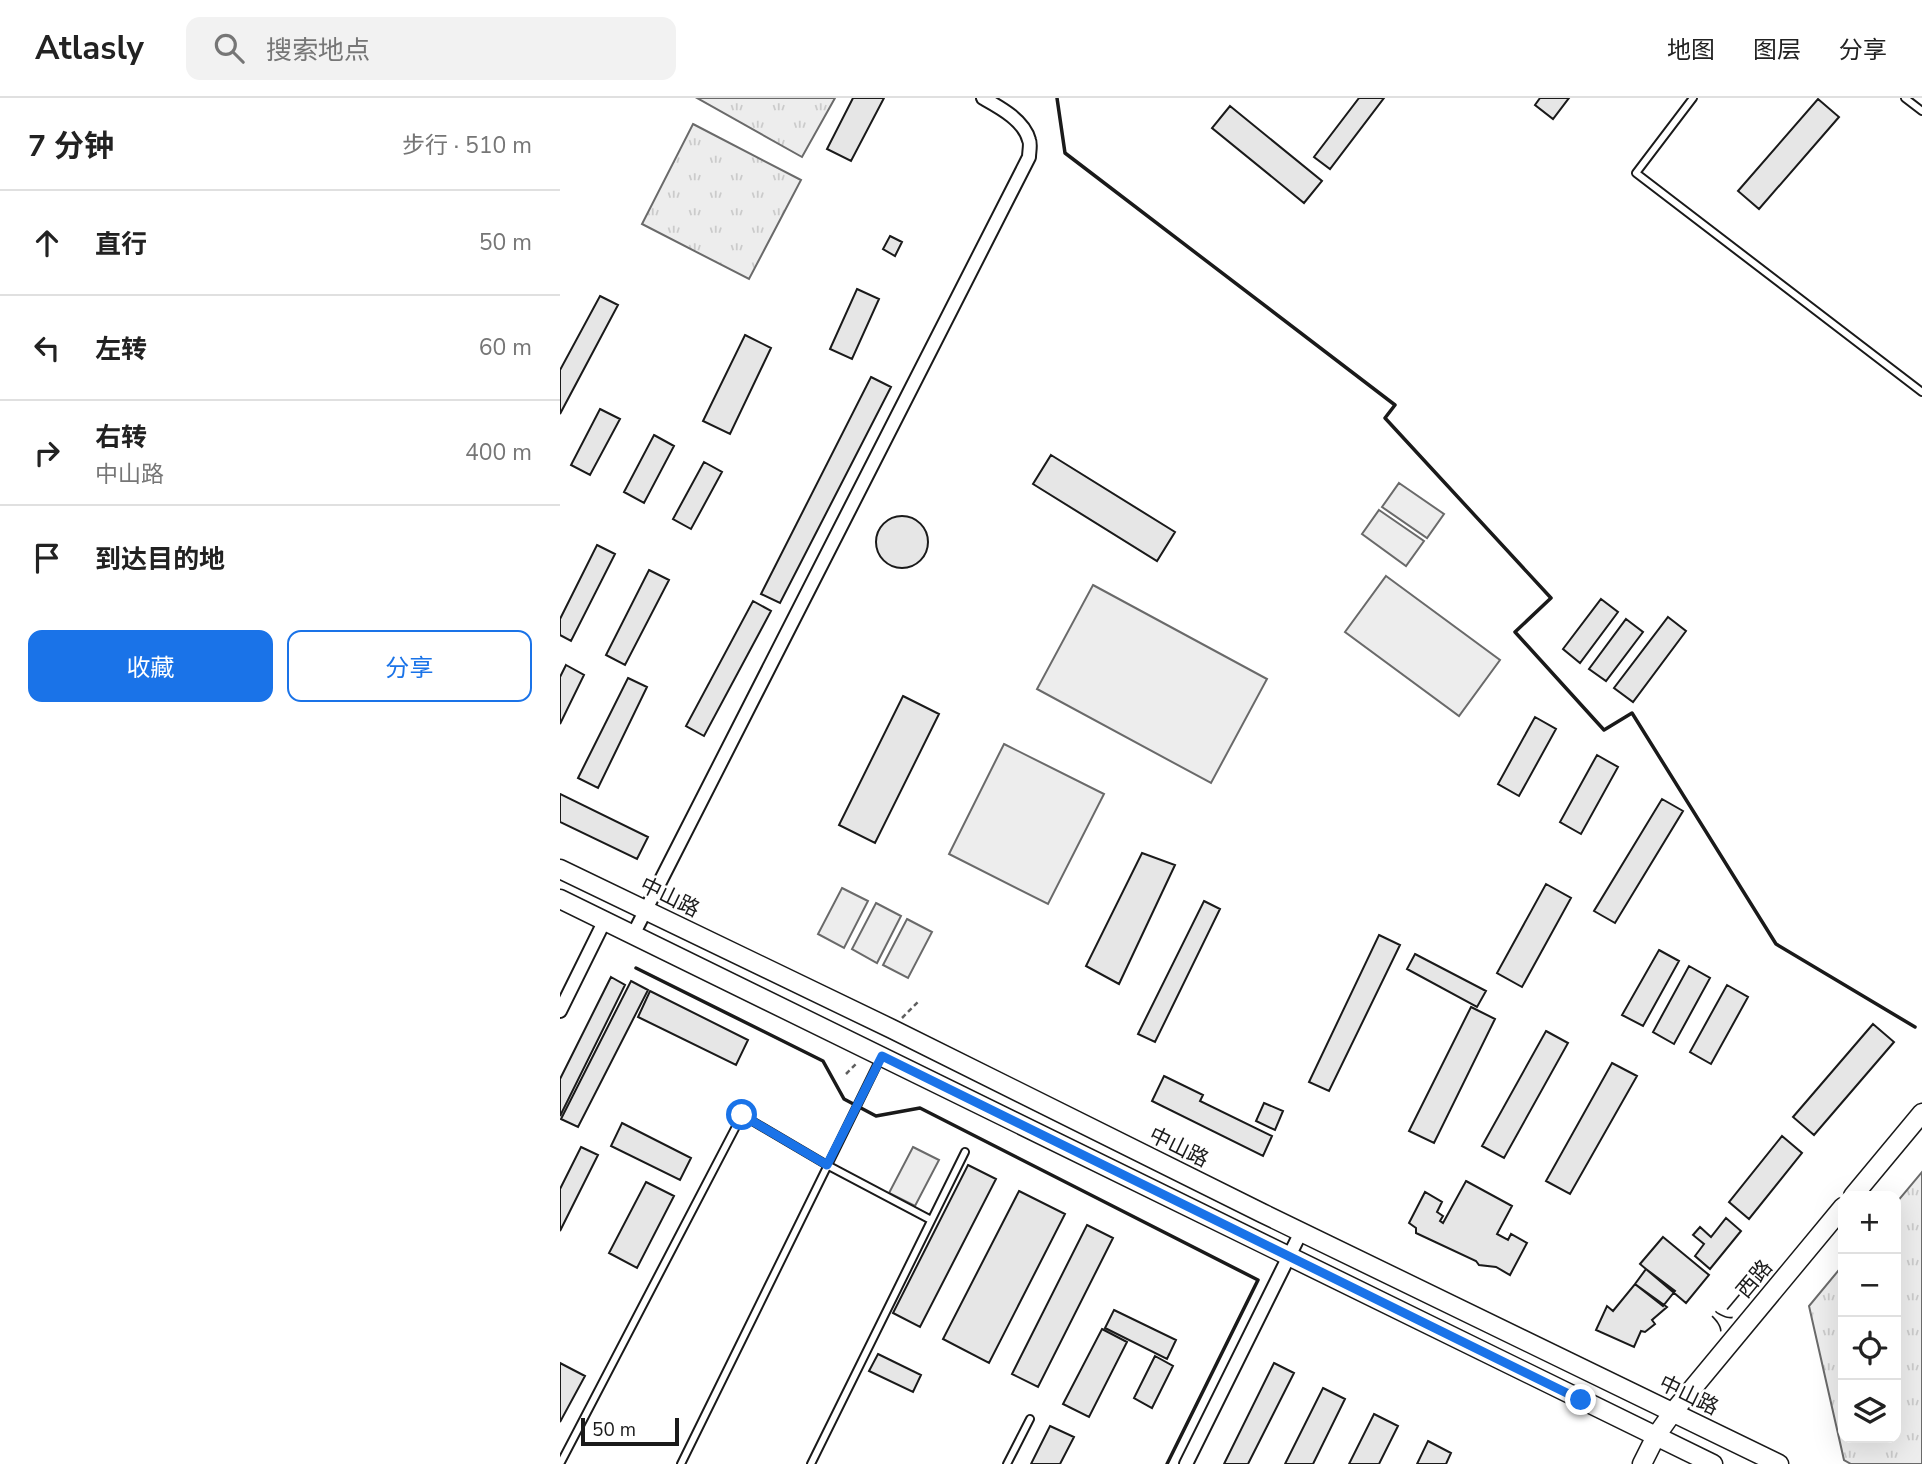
<!DOCTYPE html>
<html lang="zh">
<meta charset="utf-8">
<style>
:root{--surface:#fff;--page:#f2f2f2;--text:#222;--muted:#767676;--line:#e0e0e0;--accent:#1a73e8}
body{margin:0;font-family:"Nunito Sans","Noto Sans SC",sans-serif;background:var(--page);color:var(--text)}
.controls{position:absolute;right:21px;bottom:21px;display:grid;overflow:hidden;border-radius:14px;box-shadow:0 7px 28px #0002}
.controls button{width:63px;height:63px;display:grid;place-items:center;padding:0;border:0;border-bottom:2px solid var(--line);background:var(--surface);color:var(--text);font:35px sans-serif}
.scale{position:absolute;left:21px;bottom:18px;width:98px;box-sizing:border-box;padding-left:7px;border:4px solid #1a1a1a;border-top:0;font-size:19px;line-height:24px;white-space:nowrap;color:#1a1a1a;-webkit-text-stroke:5px #fff;paint-order:stroke}
.stop{position:absolute;width:21px;height:21px;margin:-16px;border:5px solid #1a73e8;border-radius:50%;background:#fff}
.stop.end{background:#1a73e8;border-color:#fff;box-shadow:0 2px 7px #0008}
.list{margin:0;padding:0;list-style:none}
h2{display:flex;justify-content:space-between;align-items:center;height:91px;margin:0;padding:0 28px;font-size:30px}
h2 small{font-size:23px;font-weight:400;color:var(--muted)}
.list li{display:grid;grid-template-columns:46px 1fr auto;gap:21px;align-items:center;box-sizing:border-box;height:105px;padding:0 28px;border-top:2px solid var(--line)}
.list b{display:block;font-size:26px;white-space:nowrap}
.list p{margin:0;font-size:23px;white-space:nowrap;color:var(--muted)}
.list em{font-size:23px;font-style:normal;color:var(--muted)}
.actions{display:flex;gap:14px;padding:21px 28px}
.actions a{flex:1;padding:16px 0;border:2px solid var(--accent);border-radius:14px;text-align:center;font-size:24px;color:var(--accent)}
.actions .main{background:var(--accent);color:#fff}
.icon{flex:none;width:38px;height:38px;fill:none;stroke:currentColor;stroke-width:2;stroke-linecap:round;stroke-linejoin:round}
.map{position:relative;flex:none;width:1362px;height:1366px;overflow:hidden}
header{display:flex;align-items:center;gap:42px;box-sizing:border-box;height:98px;padding:0 35px;background:var(--surface);border-bottom:2px solid var(--line)}
header strong{font-size:33px}
nav{display:flex;gap:38px;margin-inline-start:auto;font-size:24px}
.search{width:490px;height:63px;background:var(--page);display:flex;align-items:center;gap:18px;box-sizing:border-box;padding:0 24px;border-radius:14px;color:var(--muted);font-size:26px}
main{display:flex}
aside{flex:1;background:var(--surface)}
.map>svg:first-child{display:block}
.grass{fill:url(#grass-tufts);stroke:#6a6a6a;stroke-width:2}
.built{fill:#ededed;stroke:#6a6a6a;stroke-width:2}
.building{fill:#e6e6e6;stroke:#1a1a1a;stroke-width:2}
.lines{fill:none;stroke-linecap:round;stroke-linejoin:round}
.lane-casing{stroke:#1a1a1a;stroke-width:10}
.street-casing{stroke:#1a1a1a;stroke-width:16}
.secondary-casing{stroke:#1a1a1a;stroke-width:21}
.path{stroke:#5f5f5f;stroke-width:2.5;stroke-dasharray:5 3.5;stroke-linecap:butt}
.lane{stroke:#fff;stroke-width:6}
.street{stroke:#fff;stroke-width:12}
.secondary{stroke:#fff;stroke-width:18}
.wall{stroke:#1a1a1a;stroke-width:3.5}
.route{stroke:#1a73e8;stroke-width:9}
.labels{text-anchor:middle;dominant-baseline:central;stroke-width:5;stroke-linejoin:round;paint-order:stroke}
.street-label{font-size:21px;fill:#1a1a1a;stroke:#fff}
</style>
<header>
<strong>Atlasly</strong>
<div class="search"><svg class="icon" aria-label="search" viewBox="0 0 24 24"><circle cx="10" cy="10" r="6"/><path d="M15 15l6 6"/></svg>搜索地点</div>
<nav><a>地图</a><a>图层</a><a>分享</a></nav>
</header>
<main>
<aside>
<h2>7 分钟<small>步行 · 510 m</small></h2>
<ul class="list">
<li><svg class="icon" aria-label="ahead" viewBox="0 0 24 24"><path d="M12 20V5M6 11l6-6 6 6"/></svg><div><b>直行</b></div><em>50 m</em></li>
<li><svg class="icon" aria-label="left" viewBox="0 0 24 24"><path d="M17 20v-9H6M10 6l-5 5 5 5"/></svg><div><b>左转</b></div><em>60 m</em></li>
<li><svg class="icon" aria-label="right" viewBox="0 0 24 24"><path d="M7 20v-9h11M14 6l5 5-5 5"/></svg><div><b>右转</b><p>中山路</p></div><em>400 m</em></li>
<li><svg class="icon" aria-label="arrive" viewBox="0 0 24 24"><path d="M6 21V4h12l-3 4 3 4H6"/></svg><div><b>到达目的地</b></div></li>
</ul>
<div class="actions"><a class="main">收藏</a><a>分享</a></div>
</aside>
<div class="map">
<svg width="1362" height="1366" viewBox="0 0 1362 1366">
<defs>
<pattern id="grass-tufts" width="24" height="20" patternUnits="userSpaceOnUse" patternTransform="scale(1.75)"><rect width="24" height="20" fill="#ededed"/><path d="M3 7l-1-3M5 7V3M7 7l1-3M15 17l-1-3M17 17v-4M19 17l1-3" fill="none" stroke="#cbcbcb"/></pattern>
</defs>
<rect width="100%" height="100%" fill="#fff"/>
<path class="grass" d="M137,0H275L242,59Z
M133,26L241,82L189,181L82,126Z
M1362,1074V1366H1291L1284,1362L1249,1208L1283,1167V1340H1336V1105Z"/>
<path class="built" d="M839,385L884,416L867,440L822,409Z
M819,412L864,443L846,468L802,436Z
M826,478L940,562L899,618L785,534Z
M533,487L707,581L651,685L477,591Z
M444,646L544,696L488,806L389,756Z
M282,790L308,803L284,850L258,836Z
M316,805L341,818L317,865L292,851Z
M347,821L372,834L348,880L323,867Z
M353,1049L379,1062L355,1108L329,1095Z"/>
<path class="building" d="M293,0H324L291,63L267,51Z
M799,0H824L770,71L754,59Z
M980,0H1009L993,21L975,7Z
M1258,1L1279,19L1199,111L1178,93Z
M670,8L762,83L744,105L652,30Z
M330,138L342,144L335,158L323,151Z
M297,191L319,201L292,261L270,251Z
M40,198L58,207L0,316V272Z
M185,237L211,250L170,336L143,323Z
M311,279L331,289L220,505L201,496Z
M40,311L60,321L30,377L11,367Z
M94,337L114,348L84,405L64,394Z
M491,357L615,434L597,463L473,386Z
M144,364L162,374L131,431L113,421Z
M316 444a26 26 0 1 1 52 0a26 26 0 1 1-52 0Z
M37,447L55,456L11,543L0,537V521Z
M89,472L109,482L65,567L46,557Z
M1041,501L1058,514L1020,565L1003,551Z
M193,503L211,513L144,638L126,628Z
M1108,519L1126,533L1073,604L1054,590Z
M1066,521L1083,534L1046,583L1029,571Z
M6,567L24,577L0,626V579Z
M68,580L87,589L38,690L18,680Z
M343,598L379,616L315,745L279,727Z
M975,619L996,631L959,698L938,686Z
M1037,657L1058,669L1021,736L1000,724Z
M0,696L88,739L77,761L0,724Z
M1102,701L1123,713L1055,825L1034,813Z
M582,755L615,767L559,886L526,868Z
M986,786L1011,800L962,889L937,875Z
M644,803L660,811L595,944L578,936Z
M819,837L840,847L769,993L749,984Z
M1099,852L1119,863L1083,928L1062,917Z
M855,856L926,893L917,909L847,871Z
M1129,868L1150,880L1114,946L1093,934Z
M51,879L65,887L0,1018V981Z
M71,883L88,892L18,1029L1,1021Z
M1167,887L1188,899L1151,966L1130,954Z
M90,893L188,942L176,967L78,919Z
M911,909L935,921L874,1045L849,1033Z
M1313,926L1334,944L1254,1037L1233,1019Z
M986,933L1008,945L944,1060L922,1048Z
M1052,965L1077,978L1010,1096L986,1083Z
M604,978L643,997L640,1003L712,1038L703,1058L592,1003Z
M704,1005L723,1013L715,1032L696,1023Z
M62,1025L131,1060L120,1082L51,1048Z
M1222,1038L1242,1055L1189,1121L1169,1104Z
M21,1049L38,1057L0,1133V1091Z
M408,1067L436,1081L360,1229L333,1215Z
M906,1083L952,1108L937,1136L948,1142L951,1136L967,1145L950,1177L936,1169L919,1167L916,1163L856,1135V1130L849,1125L865,1094L882,1104L877,1114L883,1118L880,1123L883,1125Z
M86,1084L114,1098L77,1170L49,1155Z
M459,1093L505,1116L429,1265L383,1241Z
M1166,1120L1181,1133L1150,1171L1135,1158L1144,1146L1133,1137L1140,1129L1151,1139Z
M527,1127L553,1140L478,1289L452,1276Z
M1103,1139L1149,1177L1126,1205L1080,1166Z
M1086,1171L1115,1193L1103,1208L1075,1186Z
M1075,1186L1107,1209L1092,1222L1095,1226L1085,1234L1081,1233L1074,1249L1036,1232L1047,1208L1053,1213Z
M554,1212L616,1242L607,1261L545,1230Z
M542,1231L567,1244L529,1319L503,1306Z
M318,1256L361,1277L353,1294L309,1273Z
M595,1258L613,1268L592,1310L574,1300Z
M0,1265L25,1278L0,1324Z
M714,1265L734,1275L688,1366H664Z
M763,1290L785,1301L753,1366H725Z
M814,1316L838,1328L819,1366H789Z
M490,1328L514,1339L500,1366H471Z
M868,1343L891,1355L886,1366H857Z"/>
<g class="lines">
<g class="lane-casing">
<path id="lane" d="M1133,0L1076,75L1362,294
M1345,0L1362,13
M0,1366L182,1017L267,1067L371,1122
M121,1366L321,959
M251,1366L405,1054
M447,1366L470,1321"/>
</g>
<g class="street-casing">
<path id="street" d="M74,835L469,59C469,54 471,46 469,42C464,22 439,9 423,0
M0,913L45,822
M626,1366L741,1134"/>
</g>
<g class="secondary-casing">
<path id="secondary" d="M0,771L332,931L702,1115L1219,1366
M0,801L1153,1366
M1293,1098L1362,1015
M1082,1366L1096,1338L1113,1314L1283,1109"/>
</g>
<path class="path" d="M342,920L360,902
M286,976L298,964"/>
<use href="#lane" class="lane"/>
<use href="#street" class="street"/>
<use href="#secondary" class="secondary"/>
<path class="wall" d="M497,0L505,55L835,307L825,320L991,500L955,534L1044,632L1072,615L1216,846L1355,929
M76,870L263,963L284,1001L316,1018L360,1010L698,1182L607,1366"/>
</g>
<g class="lines">
<path class="route" d="M182,1017L267,1067L322,958L1021,1302"/>
</g>
<g class="labels">
<g class="street-label">
<text transform="translate(110 799) rotate(26)">中山路</text>
<text transform="translate(619 1049) rotate(26)">中山路</text>
<text transform="translate(1181 1197) rotate(-50)">八一西路</text>
<text transform="translate(1129 1297) rotate(26)">中山路</text>
</g>
</g>
</svg>
<div class="controls">
<button>+</button>
<button>−</button>
<button><svg class="icon" aria-label="locate" viewBox="0 0 24 24"><circle cx="12" cy="12" r="6"/><path d="M12 2v4M12 18v4M2 12h4M18 12h4"/></svg></button>
<button><svg class="icon" aria-label="layers" viewBox="0 0 24 24"><path d="M12 4l9 5-9 5-9-5zM3 14l9 5 9-5"/></svg></button>
</div>
<div class="scale">50 m</div>
<div class="stop" style="left:182px;top:1017px"></div>
<div class="stop end" style="left:1021px;top:1302px"></div>
</div>
</main>
